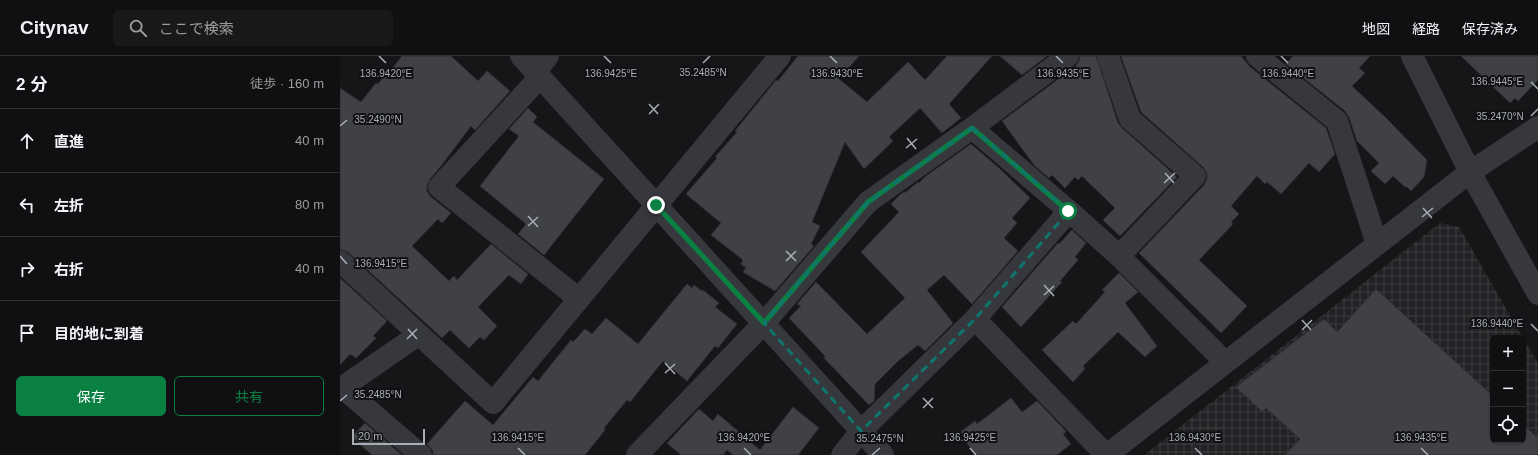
<!DOCTYPE html>
<html lang="ja">
<meta charset="utf-8">
<style>
:root{--surface:#101012;--page:#19191b;--text:#f1f3f6;--muted:#9c9d9f;--line:#303032;--accent:#0b8043}
body{margin:0;font-family:Helvetica,"Noto Sans JP",sans-serif;background:var(--page);color:var(--text)}
.controls{position:absolute;right:12px;bottom:12px;display:grid;overflow:hidden;border-radius:6px;box-shadow:0 1px 3px #0004}
.controls button{width:36px;height:36px;display:grid;place-items:center;padding:0;border:0;border-bottom:1px solid var(--line);background:var(--surface);color:var(--text);font:20px sans-serif}
.scale{position:absolute;left:12px;bottom:10px;width:73px;box-sizing:border-box;padding-left:4px;border:2px solid #a8adb8;border-top:0;font-size:11px;line-height:14px;white-space:nowrap;color:#a8adb8;-webkit-text-stroke:3px #111113;paint-order:stroke}
.stop{position:absolute;width:12px;height:12px;margin:-9px;border:3px solid #0b8043;border-radius:50%;background:#fff}
.stop.end{background:#0b8043;border-color:#fff;box-shadow:0 1px 4px #0008}
.list{margin:0;padding:0;list-style:none}
h2{display:flex;justify-content:space-between;align-items:center;height:52px;margin:0;padding:0 16px;font-size:17px}
h2 small{font-size:13px;font-weight:400;color:var(--muted)}
.list li{display:grid;grid-template-columns:26px 1fr auto;gap:12px;align-items:center;box-sizing:border-box;height:64px;padding:0 16px;border-top:1px solid var(--line)}
.list b{display:block;font-size:15px;white-space:nowrap}
.list em{font-size:13px;font-style:normal;color:var(--muted)}
.actions{display:flex;gap:8px;padding:12px 16px}
.actions a{flex:1;padding:9px 0;border:1px solid var(--accent);border-radius:6px;text-align:center;font-size:14px;color:var(--accent)}
.actions .main{background:var(--accent);color:#fff}
.icon{flex:none;width:22px;height:22px;fill:none;stroke:currentColor;stroke-width:2;stroke-linecap:round;stroke-linejoin:round}
.map{position:relative;flex:none;width:1198px;height:399px;overflow:hidden}
header{display:flex;align-items:center;gap:24px;box-sizing:border-box;height:56px;padding:0 20px;background:var(--surface);border-bottom:1px solid var(--line)}
header strong{font-size:19px}
nav{display:flex;gap:22px;margin-inline-start:auto;font-size:14px}
.search{width:280px;height:36px;background:var(--page);display:flex;align-items:center;gap:10px;box-sizing:border-box;padding:0 14px;border-radius:6px;color:var(--muted);font-size:15px}
main{display:flex}
aside{flex:1;background:var(--surface)}
.map>svg:first-child{display:block}
.industrial{fill:url(#industrial-grid)}
.building{fill:#404145;stroke:#303034}
.lines{fill:none;stroke-linecap:round;stroke-linejoin:round}
.minor{stroke:#37383d;stroke-width:22}
.tertiary{stroke:#37383d;stroke-width:22}
.route{stroke:#0b8043;stroke-width:5}
.marked{fill:none;stroke:#0f766e;stroke-width:3;stroke-dasharray:8 5;stroke-linejoin:round}
.ticks{fill:none;stroke:#a8adb8;stroke-width:1.5}
.ticks-label{font-size:10px;text-anchor:middle;fill:#a8adb8;stroke:#111113;stroke-width:4;stroke-linejoin:round;paint-order:stroke}
</style>
<header>
<strong>Citynav</strong>
<div class="search"><svg class="icon" aria-label="search" viewBox="0 0 24 24"><circle cx="10" cy="10" r="6"/><path d="M15 15l6 6"/></svg>ここで検索</div>
<nav><a>地図</a><a>経路</a><a>保存済み</a></nav>
</header>
<main>
<aside>
<h2>2 分<small>徒歩 · 160 m</small></h2>
<ul class="list">
<li><svg class="icon" aria-label="ahead" viewBox="0 0 24 24"><path d="M12 20V5M6 11l6-6 6 6"/></svg><div><b>直進</b></div><em>40 m</em></li>
<li><svg class="icon" aria-label="left" viewBox="0 0 24 24"><path d="M17 20v-9H6M10 6l-5 5 5 5"/></svg><div><b>左折</b></div><em>80 m</em></li>
<li><svg class="icon" aria-label="right" viewBox="0 0 24 24"><path d="M7 20v-9h11M14 6l5 5-5 5"/></svg><div><b>右折</b></div><em>40 m</em></li>
<li><svg class="icon" aria-label="arrive" viewBox="0 0 24 24"><path d="M6 21V4h12l-3 4 3 4H6"/></svg><div><b>目的地に到着</b></div></li>
</ul>
<div class="actions"><a class="main">保存</a><a>共有</a></div>
</aside>
<div class="map">
<svg width="1198" height="399" viewBox="0 0 1198 399">
<defs>
<pattern id="industrial-grid" width="8" height="8" patternUnits="userSpaceOnUse"><rect width="8" height="8" fill="#222225"/><path d="M0 4h8M4 0v8" fill="none" stroke="#3f3f43"/></pattern>
</defs>
<rect width="100%" height="100%" fill="#161618"/>
<path class="industrial" d="M1100,167L1119,171L1183,282H1153V384H1183V282L1198,307V399H804Z"/>
<path class="building" d="M62,0H111L138,25L147,15L170,35L135,74L131,70L101,110L90,123L87,129V136L91,141L111,157L102,167L98,163L72,190L109,225L114,220L117,224L151,188L188,218L181,228L169,219L138,251L157,270L144,284L140,281L129,292L110,274L102,282L8,196L0,193V32L21,46L36,27L38,28L46,18L47,19Z
M458,0H519L499,23L527,46L568,6L585,24L607,0H652L609,48L621,62L602,77L580,52L549,81L553,85L524,113L505,86L472,166L480,170L471,188L474,190L435,235L403,216L406,212L401,208L403,204L371,179L381,167L346,138L377,102L375,101L397,76L395,75L412,54L436,24L438,25Z
M660,0H707L682,19Z
M740,0H756L778,67L782,72L837,121L780,180L763,164L775,152L742,120L738,124L735,121L725,132L712,119L709,122L694,109L662,65L736,10L739,5Z
M781,0H901L909,10L986,72L995,98L979,116L969,107L941,138L927,126L925,128L917,120L891,150L899,158L891,166L893,168L859,204L907,250L881,277L799,197L864,129L867,123V117L863,111L801,56Z
M953,0H1030L1019,12L1025,17L1012,30L1046,62L1087,104L1084,121L1071,135L1066,130L1065,131L1053,120L1045,128L1031,115L1039,107L1017,85L1009,61L1005,55L946,8Z
M1121,0H1198V24L1178,45L1175,42L1170,47Z
M188,52L197,61L193,66L264,123L204,199L178,178L186,168L140,130L179,80L169,73Z
M631,88L660,113L690,142L672,162L677,167L664,182L678,195L632,248L604,219L587,234L613,267L585,295L578,289L558,305L535,328L534,345L529,349L484,302L485,300L449,262L461,250L457,248L476,226L527,278L565,242L521,196L559,156L551,148L562,137L566,136L578,126L579,127L586,120Z
M732,174L746,187L735,201L738,204L720,225L722,226L681,271L662,251L718,187L719,188Z
M779,217L798,236L785,247L817,290L805,301L778,276L743,310L745,313L733,326L702,294L733,265L736,268L765,236L762,234Z
M0,222L47,265L33,280L36,282L16,302L10,298L0,309Z
M347,228L352,232L354,229L362,235L363,234L379,247L375,251L397,268L378,292L375,290L347,325L323,305L290,346L287,344L264,372L265,374L245,399H93V395L87,388L125,345L153,369L193,321L198,325L231,284L233,286L245,273L252,278L266,262L298,288Z
M1036,233L1153,340V384H1183V368L1198,382V399H945L960,383L926,352L922,356L896,331L984,263L997,276Z
M671,342L682,356L697,345L723,372L726,376L723,378L731,388L717,399H636L619,377L635,365L637,368Z
M453,351L479,372L458,399H393L387,394L383,399H341L327,387L359,353L373,365L378,358L420,394Z
M25,367L62,399H32L12,381Z"/>
<g class="lines">
<path class="minor" d="M181,0L543,399
M768,0L790,63L855,120L779,200
M917,0L997,65L1037,188
M196,16L208,0
M200,21L99,131L239,243
M632,72L729,155L779,200L885,306
M0,205L153,347L440,0
M635,263L766,399
M3,332L81,399
M0,333L78,279
M297,399L424,267L528,146L632,72L728,0
M502,399L521,375L635,263L729,155
M767,399L1130,116L1198,71"/>
<path class="tertiary" d="M1072,0L1130,116L1198,238"/>
</g>
<g class="lines">
<path class="route" d="M316,149L424,267L528,146L632,72L728,155"/>
</g>
<path class="marked" d="M632,72L729,155L635,263L521,375L424,267L528,146Z"/>
<path class="ticks" d="M39,0L46,7M264,0L271,7M490,0L497,7M716,0L723,7M941,0L948,7M363,7L370,0M1191,26L1198,33M309,48L318,58M309,58L319,48M1191,60L1198,53M0,70L7,64M567,82L576,93M566,92L577,83M825,117L834,127M824,127L835,117M1083,152L1092,162M188,160L198,171M1082,161L1093,152M188,170L198,161M446,195L456,205M0,200L7,208M446,205L456,195M704,229L714,240M704,239L714,230M962,264L971,274M1191,268L1198,275M68,273L77,283M962,274L972,264M67,283L77,273M325,307L335,318M325,317L335,308M583,342L593,352M0,345L7,339M583,352L593,342M178,392L185,399M404,392L411,399M630,392L636,399M855,392L862,399M1081,392L1088,399M532,399L540,392"/>
<g class="ticks-label">
<text x="363" y="20">35.2485°N</text>
<text x="46" y="21">136.9420°E</text>
<text x="271" y="21">136.9425°E</text>
<text x="723" y="21">136.9435°E</text>
<text x="497" y="21">136.9430°E</text>
<text x="948" y="21">136.9440°E</text>
<text x="1157" y="29">136.9445°E</text>
<text x="1160" y="64">35.2470°N</text>
<text x="38" y="67">35.2490°N</text>
<text x="41" y="211">136.9415°E</text>
<text x="1157" y="271">136.9440°E</text>
<text x="38" y="342">35.2485°N</text>
<text x="178" y="385">136.9415°E</text>
<text x="404" y="385">136.9420°E</text>
<text x="630" y="385">136.9425°E</text>
<text x="855" y="385">136.9430°E</text>
<text x="1081" y="385">136.9435°E</text>
<text x="540" y="386">35.2475°N</text>
</g>
</svg>
<div class="controls">
<button>+</button>
<button>−</button>
<button><svg class="icon" aria-label="locate" viewBox="0 0 24 24"><circle cx="12" cy="12" r="6"/><path d="M12 2v4M12 18v4M2 12h4M18 12h4"/></svg></button>
</div>
<div class="scale">20 m</div>
<div class="stop" style="left:728px;top:155px"></div>
<div class="stop end" style="left:316px;top:149px"></div>
</div>
</main>
